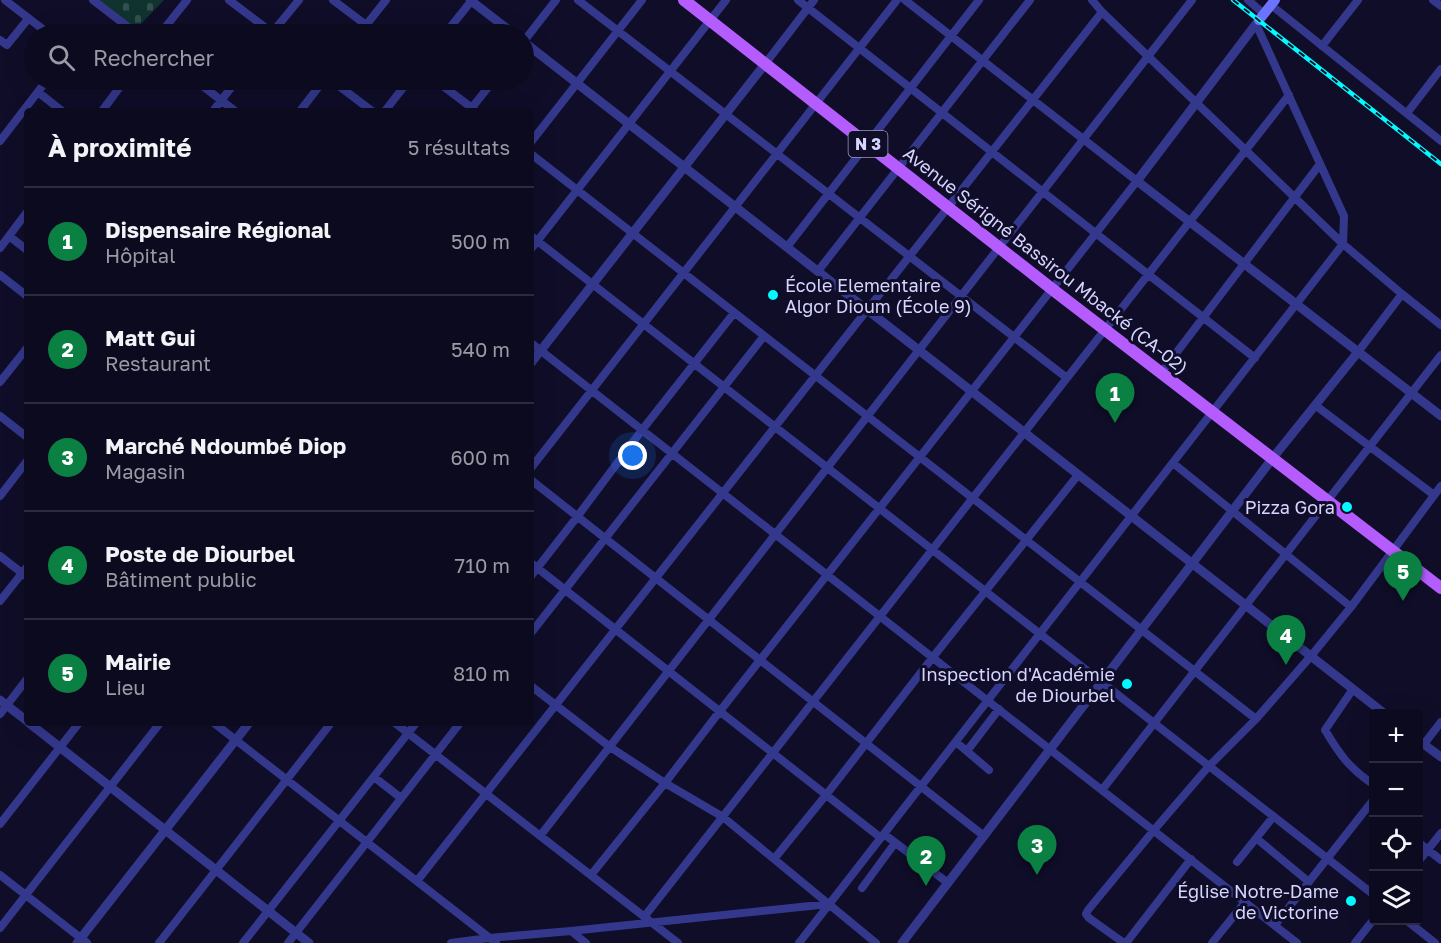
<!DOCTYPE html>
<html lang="fr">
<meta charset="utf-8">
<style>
:root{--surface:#0c0a1f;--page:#151328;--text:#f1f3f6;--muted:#9a9aa4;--line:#2c2b3d;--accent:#0b8043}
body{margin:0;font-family:"Golos Text",sans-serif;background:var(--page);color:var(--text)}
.controls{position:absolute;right:18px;bottom:18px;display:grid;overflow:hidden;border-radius:6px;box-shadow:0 6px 24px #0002}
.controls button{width:54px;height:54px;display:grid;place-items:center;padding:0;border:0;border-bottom:2px solid var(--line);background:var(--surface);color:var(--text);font:30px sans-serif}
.you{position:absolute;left:633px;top:456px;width:21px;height:21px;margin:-15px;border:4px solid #fff;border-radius:50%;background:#1a73e8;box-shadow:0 0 0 9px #1a73e833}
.badge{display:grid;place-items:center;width:39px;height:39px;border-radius:50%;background:var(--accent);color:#fff;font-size:20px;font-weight:700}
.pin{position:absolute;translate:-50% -50px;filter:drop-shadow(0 2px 3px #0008)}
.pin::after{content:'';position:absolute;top:32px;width:21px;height:18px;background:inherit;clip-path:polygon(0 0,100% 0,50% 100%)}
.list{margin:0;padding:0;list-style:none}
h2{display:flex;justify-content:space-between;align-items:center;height:78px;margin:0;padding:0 24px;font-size:26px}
h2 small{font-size:20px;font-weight:400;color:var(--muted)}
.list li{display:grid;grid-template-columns:39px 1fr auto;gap:18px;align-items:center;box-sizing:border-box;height:108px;padding:0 24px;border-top:2px solid var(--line)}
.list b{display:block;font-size:22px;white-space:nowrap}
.list p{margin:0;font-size:20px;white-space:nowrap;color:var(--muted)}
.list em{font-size:20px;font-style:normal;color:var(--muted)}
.icon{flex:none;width:33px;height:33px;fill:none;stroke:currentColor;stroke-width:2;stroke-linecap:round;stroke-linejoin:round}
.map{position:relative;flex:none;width:1441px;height:943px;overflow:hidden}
.search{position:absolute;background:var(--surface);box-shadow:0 6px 24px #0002;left:24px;top:24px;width:510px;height:66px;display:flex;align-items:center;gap:15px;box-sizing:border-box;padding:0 21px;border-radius:33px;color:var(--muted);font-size:22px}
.panel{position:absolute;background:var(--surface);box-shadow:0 6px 24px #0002;left:24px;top:108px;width:510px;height:618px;border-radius:6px}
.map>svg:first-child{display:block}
.cemetery{fill:url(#cemetery-stones)}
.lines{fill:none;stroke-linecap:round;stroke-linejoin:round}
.minor{stroke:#34388c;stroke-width:8}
.tertiary{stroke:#34388c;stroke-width:9}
.secondary{stroke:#6c74ff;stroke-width:10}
.primary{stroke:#b55cff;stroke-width:12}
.rail-casing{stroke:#01fbff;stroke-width:4.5}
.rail{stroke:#100d29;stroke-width:2;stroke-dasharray:7;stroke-linecap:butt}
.poi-dot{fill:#01fbff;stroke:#100d29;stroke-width:2}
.labels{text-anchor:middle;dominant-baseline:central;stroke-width:6;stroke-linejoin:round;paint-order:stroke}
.shield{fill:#100d29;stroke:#9b99bf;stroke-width:1.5}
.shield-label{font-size:16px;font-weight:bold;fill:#d6d5ff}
.street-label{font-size:18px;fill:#d6d5ff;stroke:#100d29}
.poi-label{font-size:18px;fill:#d6d5ff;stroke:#100d29;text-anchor:end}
</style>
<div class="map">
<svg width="1441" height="943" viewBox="0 0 1441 943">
<defs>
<pattern id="cemetery-stones" width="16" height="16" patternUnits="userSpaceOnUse" patternTransform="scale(1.5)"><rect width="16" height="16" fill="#10332f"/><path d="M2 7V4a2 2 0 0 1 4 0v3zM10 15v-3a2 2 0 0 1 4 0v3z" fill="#32504e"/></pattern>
</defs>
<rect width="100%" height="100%" fill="#100d29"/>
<path class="cemetery" d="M96,0H164L135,30Z"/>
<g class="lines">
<path class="minor" d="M5,0L49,34
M93,0L137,34
M229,0L274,34
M333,0L378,34
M578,0L1067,378
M798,0L1255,358
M1092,0L1102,12L1343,244L1402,294L1441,325
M1248,0L1264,14
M1433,0L1441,6
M1271,5L1441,141
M160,34L187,0
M271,34L299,0
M359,34L386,0
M445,34L472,0
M0,40L7,45L28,19
M524,41L556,0
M1322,46L1358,0
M765,64L814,0
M195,80L235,111
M331,80L372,111
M435,80L476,111
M38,92L62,111
M470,110L494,80
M102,111L125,80
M213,111L237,80
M300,111L324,80
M385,111L409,80
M1407,113L1441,69
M0,141L47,80
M531,142L642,0
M531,154L1256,719
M9,236L27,250
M531,236L1374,895
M787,247L979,0
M0,248L27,212
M531,249L726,0
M818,271L1030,0
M0,275L27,296
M531,343L1297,943
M1358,352L1402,294
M1161,373L1320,164
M0,382L27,348
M1315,405L1434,495
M0,416L27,437
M1173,463L1351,607
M531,468L897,0
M531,480L984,836
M0,496L27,461
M0,556L27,577
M531,563L881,838
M531,576L577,517L642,430L734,313
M0,601L27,567
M531,633L764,336
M531,686L610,747L665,783L723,817L876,943
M1353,689L1325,730C1340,755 1349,768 1374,785
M0,714L27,679
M214,723L496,943
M395,723L678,943
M956,742L989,770
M1424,744L1441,722
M967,751L999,709
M374,777L401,798
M1102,790L1441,355
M0,824L79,723
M884,834L948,883
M540,836L1192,0
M1256,838L1309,882
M1418,842L1441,860
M774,859L826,795L933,657L1078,475
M1237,862L1273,817
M1418,862L1441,833
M0,875L87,943
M591,875L665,783L720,711L1137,181L905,0
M417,881L1102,12
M862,888L895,843
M644,917L1289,95
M1406,920L1435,943
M1275,925L1374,799
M0,928L160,723
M571,931L586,943
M159,943L331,723
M243,943L416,723
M288,943L460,723
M451,943L489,938L571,931L829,904
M799,943L1343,244L1344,216L1256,24
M1124,943L1089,918L1086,914L1088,910L1154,830L1209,766L1256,719L1311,656L1351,607L1441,486
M1126,943L1191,859
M1212,943L1245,902
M1355,943L1374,919"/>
<path class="tertiary" d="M470,0L514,34
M1259,20L1137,181L1441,416
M524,42L1385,714
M531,363L765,64
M0,700L27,721
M29,723L309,943
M1418,740L1441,757
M77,943L249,723
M902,943L1272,459L1358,352"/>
<path class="secondary" d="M1259,20L1275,0"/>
<path class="primary" d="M684,0L1052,289L1441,588"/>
<g class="rail-casing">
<path id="rail" d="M1233,0L1441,164"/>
</g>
<use href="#rail" class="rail"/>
</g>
<g class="poi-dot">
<circle cx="773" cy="295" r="6"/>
<circle cx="1347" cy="507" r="6"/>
<circle cx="1127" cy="684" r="6"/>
<circle cx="1351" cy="901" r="6"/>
</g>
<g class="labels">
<rect class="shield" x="848.5" y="131" width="39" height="26" rx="4.5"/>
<g class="shield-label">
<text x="868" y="144">N 3</text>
</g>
<g class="street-label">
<text transform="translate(1046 260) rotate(38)">Avenue Sérigné Bassirou Mbacké (CA-02)</text>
</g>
<g class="poi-label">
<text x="785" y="285" text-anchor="start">École Elementaire<tspan x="785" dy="21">Algor Dioum (École 9)</tspan></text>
<text x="1335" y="507">Pizza Gora</text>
<text x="1115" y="674">Inspection d'Académie<tspan x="1115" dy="21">de Diourbel</tspan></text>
<text x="1339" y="891">Église Notre-Dame<tspan x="1339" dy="21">de Victorine</tspan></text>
</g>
</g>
</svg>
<div class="controls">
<button>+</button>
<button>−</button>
<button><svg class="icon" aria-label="locate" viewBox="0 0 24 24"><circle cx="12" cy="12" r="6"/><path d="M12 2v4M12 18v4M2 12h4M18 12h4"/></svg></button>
<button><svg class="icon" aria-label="layers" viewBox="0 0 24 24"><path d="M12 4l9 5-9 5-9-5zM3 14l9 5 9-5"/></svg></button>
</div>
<div class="you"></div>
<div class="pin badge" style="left:1115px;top:423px">1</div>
<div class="pin badge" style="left:926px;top:886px">2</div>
<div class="pin badge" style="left:1037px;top:875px">3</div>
<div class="pin badge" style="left:1286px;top:665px">4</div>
<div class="pin badge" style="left:1403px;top:601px">5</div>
<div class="search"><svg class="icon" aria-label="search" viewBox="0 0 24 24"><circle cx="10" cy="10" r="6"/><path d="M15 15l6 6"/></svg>Rechercher</div>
<section class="panel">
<h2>À proximité<small>5 résultats</small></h2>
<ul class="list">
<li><span class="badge">1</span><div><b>Dispensaire Régional</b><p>Hôpital</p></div><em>500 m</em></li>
<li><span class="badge">2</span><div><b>Matt Gui</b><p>Restaurant</p></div><em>540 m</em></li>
<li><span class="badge">3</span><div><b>Marché Ndoumbé Diop</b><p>Magasin</p></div><em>600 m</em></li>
<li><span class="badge">4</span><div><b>Poste de Diourbel</b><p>Bâtiment public</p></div><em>710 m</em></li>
<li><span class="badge">5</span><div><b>Mairie</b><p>Lieu</p></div><em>810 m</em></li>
</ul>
</section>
</div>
